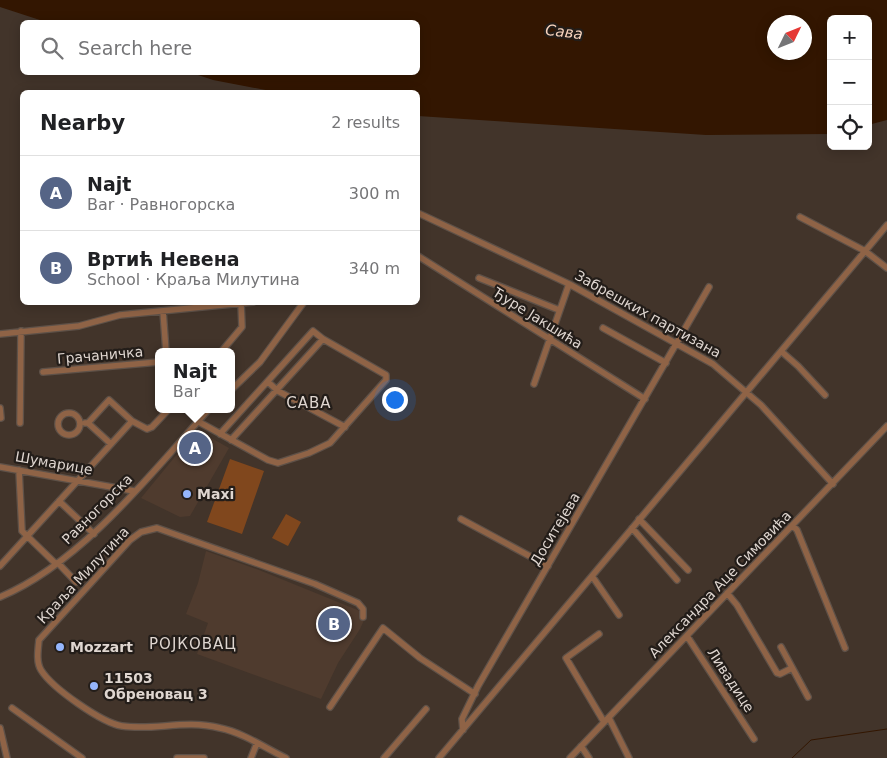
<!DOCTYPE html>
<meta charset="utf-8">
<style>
:root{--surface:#fff;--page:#f2f2f2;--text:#202124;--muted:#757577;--line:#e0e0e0;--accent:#556486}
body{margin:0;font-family:"DejaVu Sans",sans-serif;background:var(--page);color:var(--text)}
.controls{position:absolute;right:15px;top:15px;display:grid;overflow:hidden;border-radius:8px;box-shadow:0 2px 12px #0003}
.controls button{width:45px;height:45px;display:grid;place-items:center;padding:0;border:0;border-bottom:1px solid var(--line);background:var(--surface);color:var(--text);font:25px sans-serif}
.compass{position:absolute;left:767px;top:15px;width:45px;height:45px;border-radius:50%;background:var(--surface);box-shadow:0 2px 12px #0003;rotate:47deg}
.you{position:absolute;left:394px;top:399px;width:18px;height:18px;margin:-12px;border:4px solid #fff;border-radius:50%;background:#1a73e8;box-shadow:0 0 0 8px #1a73e833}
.badge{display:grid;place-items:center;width:32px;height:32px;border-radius:50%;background:var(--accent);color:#fff;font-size:16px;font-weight:700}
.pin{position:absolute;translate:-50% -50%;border:2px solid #fff;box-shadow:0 1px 5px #0006}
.popup{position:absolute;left:155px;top:348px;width:80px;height:65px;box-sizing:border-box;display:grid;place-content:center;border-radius:8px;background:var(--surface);filter:drop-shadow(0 1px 4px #0005);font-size:16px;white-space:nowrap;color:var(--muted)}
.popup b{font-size:19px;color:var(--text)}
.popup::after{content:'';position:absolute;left:50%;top:100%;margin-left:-10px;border:10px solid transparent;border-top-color:var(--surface)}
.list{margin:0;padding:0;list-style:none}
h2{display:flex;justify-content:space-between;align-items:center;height:65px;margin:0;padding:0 20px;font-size:21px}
h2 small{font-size:16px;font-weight:400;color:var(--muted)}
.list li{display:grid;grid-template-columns:32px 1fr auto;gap:15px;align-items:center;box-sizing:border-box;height:75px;padding:0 20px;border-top:1px solid var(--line)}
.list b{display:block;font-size:19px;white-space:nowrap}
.list p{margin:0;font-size:16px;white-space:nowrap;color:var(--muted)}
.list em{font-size:16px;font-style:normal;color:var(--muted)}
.icon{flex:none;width:28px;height:28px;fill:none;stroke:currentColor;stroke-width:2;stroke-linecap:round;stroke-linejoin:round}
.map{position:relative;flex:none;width:887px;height:758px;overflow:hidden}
.search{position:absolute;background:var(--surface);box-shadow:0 2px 12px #0003;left:20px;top:20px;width:400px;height:55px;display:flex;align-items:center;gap:12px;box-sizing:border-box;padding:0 18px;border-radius:8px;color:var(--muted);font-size:19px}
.panel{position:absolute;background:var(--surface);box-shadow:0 2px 12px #0003;left:20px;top:90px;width:400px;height:215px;border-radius:8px}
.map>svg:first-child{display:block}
.built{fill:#4f3b2e}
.green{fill:#80471d}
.water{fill:#331601;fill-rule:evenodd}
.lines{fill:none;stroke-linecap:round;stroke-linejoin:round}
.stream{stroke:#331601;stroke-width:1}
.minor-casing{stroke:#5e5148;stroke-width:8}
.minor{stroke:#8f6346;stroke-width:5.5}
.poi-dot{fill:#95b6fd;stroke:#231d19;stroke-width:2}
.labels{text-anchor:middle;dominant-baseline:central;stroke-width:4.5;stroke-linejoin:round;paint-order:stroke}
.street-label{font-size:14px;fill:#dfd6d0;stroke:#231d19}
.poi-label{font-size:14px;font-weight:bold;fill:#dfd6d0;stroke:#231d19;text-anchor:start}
.water-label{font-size:15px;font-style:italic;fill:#f8d4be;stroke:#231d19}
.neighbourhood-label{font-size:15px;letter-spacing:1px;fill:#dfd6d0;stroke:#231d19}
</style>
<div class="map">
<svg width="887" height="758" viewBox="0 0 887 758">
<rect width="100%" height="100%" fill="#42342a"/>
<path class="built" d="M197,430L229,448L190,516L180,517L141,498Z
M206,551L259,570L360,611L365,618L360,629L338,663L321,699L197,654L208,623L186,614L198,583Z"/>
<path class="green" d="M230,459L264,471L242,534L207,522Z
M286,514L301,522L288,546L272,538Z"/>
<path class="water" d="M0,0H887V120L868,125V19H831V134L706,135L418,116V92H276L213,80L192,73L418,72V22H46L0,7ZM774,22H804V52H774Z"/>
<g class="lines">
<path class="stream" d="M792,758L811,740L887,729"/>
<g class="minor-casing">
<path id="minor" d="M418,213L569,284L713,364L761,405L833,484
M800,217L865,251L887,268
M418,256L645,399
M479,278L559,310
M163,311L166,352
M603,328L666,363
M0,334L79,326L120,315L253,302
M221,352L242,327L241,303
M782,352L798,366L825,395
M43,372L159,362
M268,382L278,391L345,427
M534,384L569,284
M231,390L260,362L304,302
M0,408L1,418
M58 424a11 11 0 1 1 22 0a11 11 0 1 1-22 0Z
M199,422L268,460L278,463L309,453L330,443L386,380V375L323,339L313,331L220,434
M20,423L21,331
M85,423H88L111,444
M88,423L109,400L132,421L147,429L152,427L169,409
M231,440L323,339
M0,467L134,491
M19,470L22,531L56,564
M59,501L94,534
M461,519L548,566
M639,519L688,570
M793,526L797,530L845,648
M632,528L677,580
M58,563L76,582
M0,566L132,421
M592,576L619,615
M727,593L737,605L777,673L780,674L792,668
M0,597C80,564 152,473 209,409
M599,634L566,658L604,722
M687,636L754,739
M781,647L808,697
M330,707L383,628L420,658L475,694
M12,708L82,758
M609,718L629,758
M0,728L7,758
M463,730L462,719L478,686L709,287
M581,746L589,758
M177,758H204
M251,758L257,743
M286,758C265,748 244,733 220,728C184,719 155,731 122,726C102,723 52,688 41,670C36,662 38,650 39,640L130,540L141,532L157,528L315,584L358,603L363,609V617
M384,758L426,709
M439,758L887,225
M570,758L887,426"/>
</g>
<use href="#minor" class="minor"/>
</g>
<g class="poi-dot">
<circle cx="187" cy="494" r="5"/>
<circle cx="60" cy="647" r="5"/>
<circle cx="94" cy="686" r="5"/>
</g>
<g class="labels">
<g class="street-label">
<text transform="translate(648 314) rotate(29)">Забрешких партизана</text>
<text transform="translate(538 318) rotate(32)">Ђуре Јакшића</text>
<text transform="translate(100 355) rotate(-5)">Грачаничка</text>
<text transform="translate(54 463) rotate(10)">Шумарице</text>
<text transform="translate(97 509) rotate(-45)">Равногорска</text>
<text transform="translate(555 529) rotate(-59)">Доситејева</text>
<text transform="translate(83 575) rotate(-47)">Краља Милутина</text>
<text transform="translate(720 584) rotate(-46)">Александра Аце Симовића</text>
<text transform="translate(731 680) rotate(57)">Ливадице</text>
</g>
<g class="poi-label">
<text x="197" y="494">Maxi</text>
<text x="70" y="647">Mozzart</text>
<text x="104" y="678">11503<tspan x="104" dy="16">Обреновац 3</tspan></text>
</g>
<g class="water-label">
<text transform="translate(564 32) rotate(7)">Сава</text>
</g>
<g class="neighbourhood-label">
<text x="309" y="403">САВА</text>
<text x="193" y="644">РОЈКОВАЦ</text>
</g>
</g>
</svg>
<div class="controls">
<button>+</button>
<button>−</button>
<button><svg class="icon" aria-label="locate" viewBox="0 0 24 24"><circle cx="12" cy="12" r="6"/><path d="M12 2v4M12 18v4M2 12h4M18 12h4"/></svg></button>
</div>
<svg class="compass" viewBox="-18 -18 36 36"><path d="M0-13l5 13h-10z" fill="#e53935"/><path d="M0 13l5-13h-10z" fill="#757577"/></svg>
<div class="you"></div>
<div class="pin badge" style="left:195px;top:448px">A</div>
<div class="popup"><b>Najt</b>Bar</div>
<div class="pin badge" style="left:334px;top:624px">B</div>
<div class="search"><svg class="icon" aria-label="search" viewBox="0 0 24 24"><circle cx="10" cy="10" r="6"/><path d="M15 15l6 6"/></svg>Search here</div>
<section class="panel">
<h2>Nearby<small>2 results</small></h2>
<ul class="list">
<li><span class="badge">A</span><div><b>Najt</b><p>Bar · Равногорска</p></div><em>300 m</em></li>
<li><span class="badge">B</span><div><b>Вртић Невена</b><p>School · Краља Милутина</p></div><em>340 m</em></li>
</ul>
</section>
</div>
